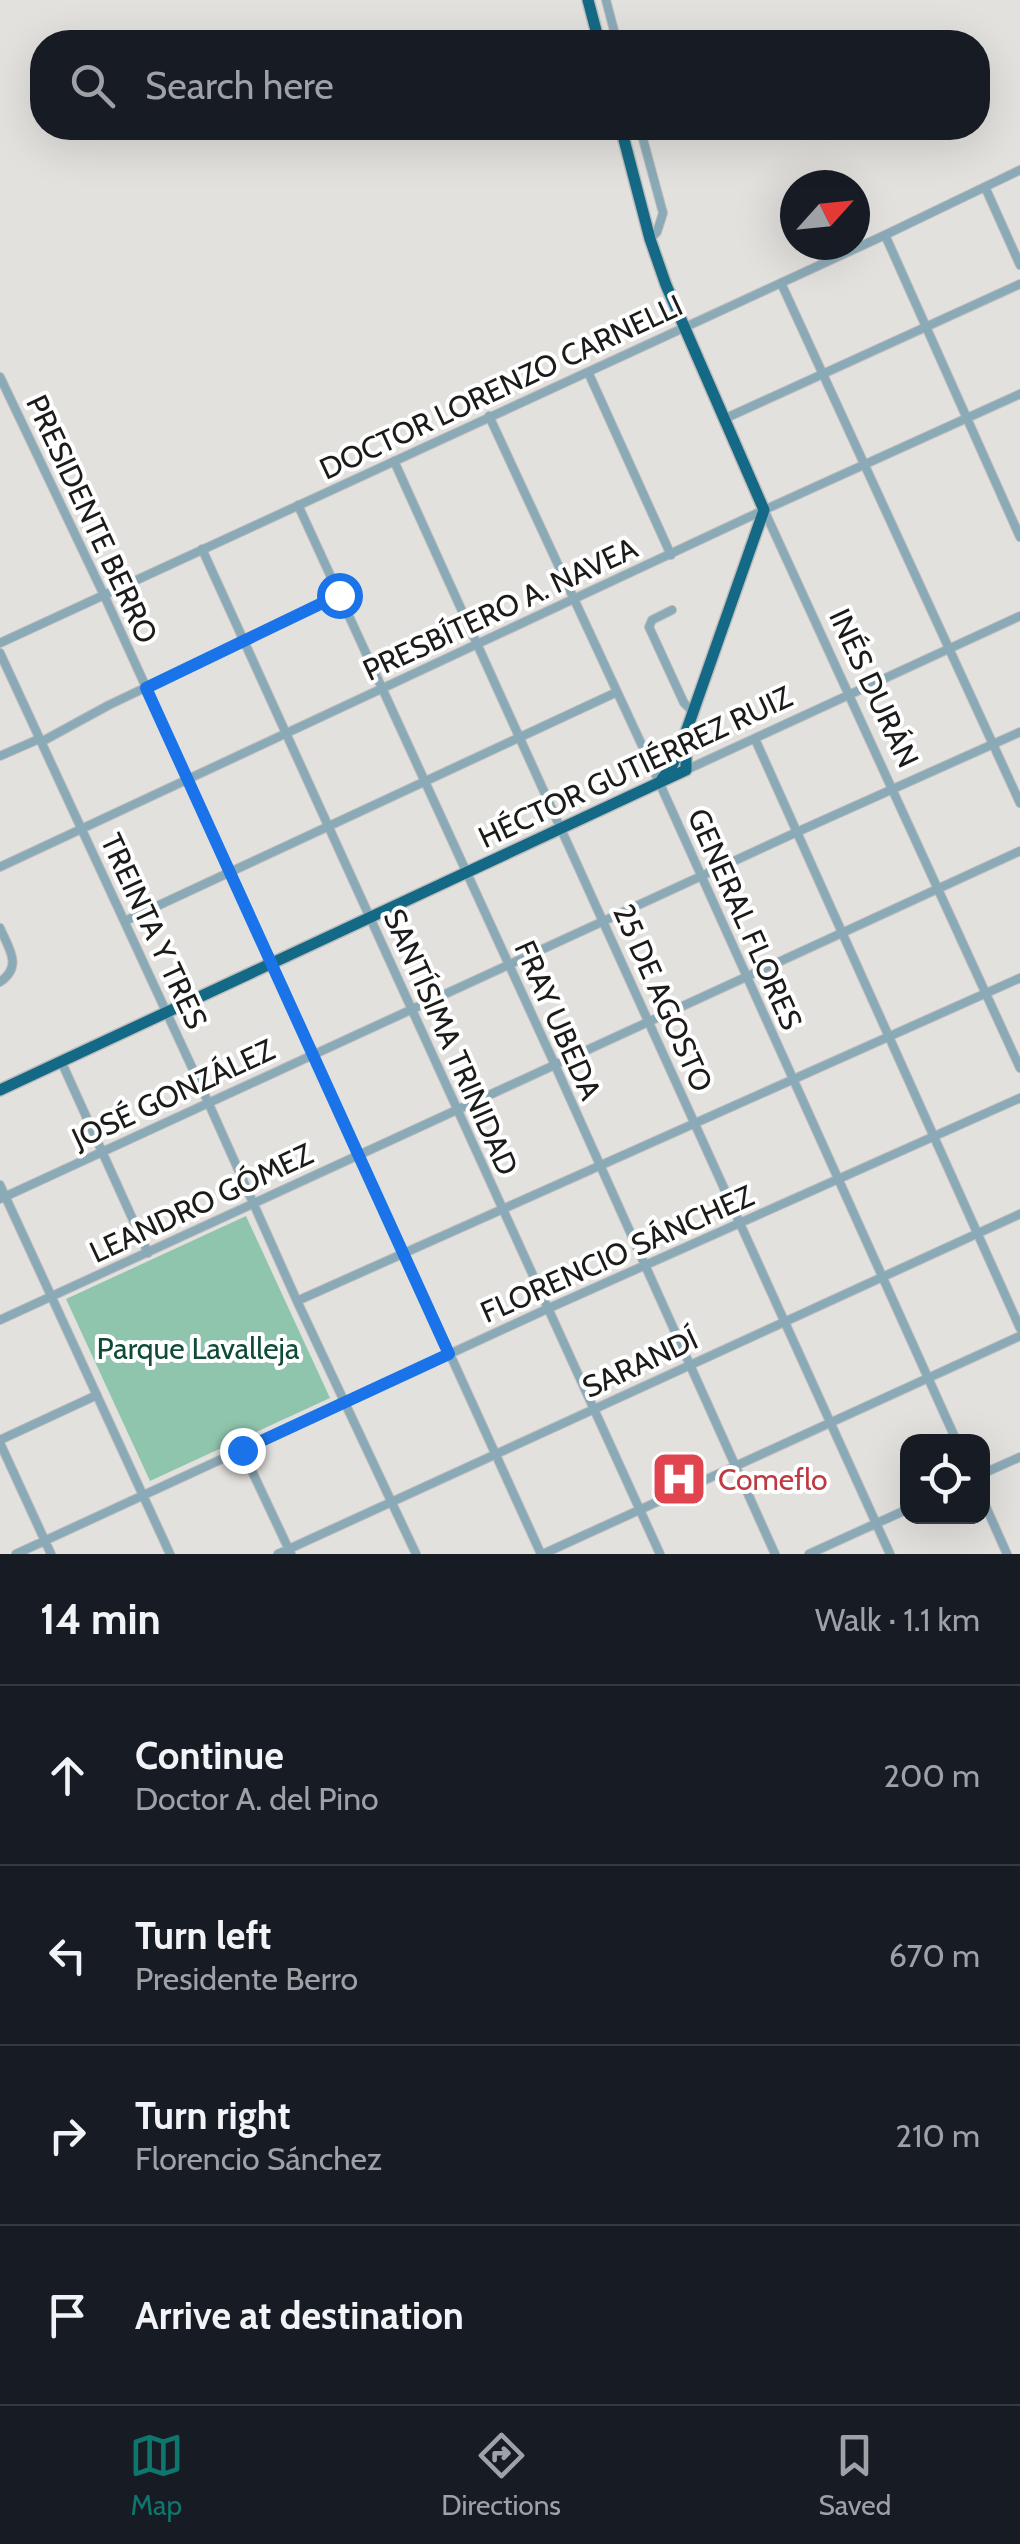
<!DOCTYPE html>
<meta charset="utf-8">
<style>
:root{--surface:#171b24;--page:#242831;--text:#f1f3f6;--muted:#9ea1a6;--line:#363941;--accent:#0f766e}
body{margin:0;font-family:Cabin,sans-serif;background:var(--page);color:var(--text)}
.controls{position:absolute;right:30px;bottom:30px;display:grid;overflow:hidden;border-radius:20px;box-shadow:0 10px 40px #0002}
.controls button{width:90px;height:90px;display:grid;place-items:center;padding:0;border:0;border-bottom:2px solid var(--line);background:var(--surface);color:var(--text);font:50px sans-serif}
.compass{position:absolute;left:780px;top:170px;width:90px;height:90px;border-radius:50%;background:var(--surface);box-shadow:0 10px 40px #0002;rotate:63deg}
.stop{position:absolute;width:30px;height:30px;margin:-22px;border:8px solid #1a73e8;border-radius:50%;background:#fff}
.stop.end{background:#1a73e8;border-color:#fff;box-shadow:0 2px 10px #0008}
.list{margin:0;padding:0;list-style:none}
h2{display:flex;justify-content:space-between;align-items:center;height:130px;margin:0;padding:0 40px;font-size:42px}
h2 small{font-size:32px;font-weight:400;color:var(--muted)}
.list li{display:grid;grid-template-columns:65px 1fr auto;gap:30px;align-items:center;box-sizing:border-box;height:180px;padding:0 40px;border-top:2px solid var(--line)}
.list b{display:block;font-size:38px;white-space:nowrap}
.list p{margin:0;font-size:32px;white-space:nowrap;color:var(--muted)}
.list em{font-size:32px;font-style:normal;color:var(--muted)}
.icon{flex:none;width:55px;height:55px;fill:none;stroke:currentColor;stroke-width:2;stroke-linecap:round;stroke-linejoin:round}
.map{position:relative;flex:none;width:1020px;height:1554px;overflow:hidden}
.search{position:absolute;background:var(--surface);box-shadow:0 10px 40px #0002;left:30px;right:30px;top:30px;height:110px;display:flex;align-items:center;gap:25px;box-sizing:border-box;padding:0 35px;border-radius:40px;color:var(--muted);font-size:38px}
.sheet{height:850px;background:var(--surface)}
nav{display:flex;justify-content:space-around;align-items:center;box-sizing:border-box;height:140px;border-top:2px solid var(--line);background:var(--surface);font-size:28px;color:var(--muted)}
nav a{display:grid;justify-items:center;gap:5px}
nav .on{color:var(--accent)}
.map>svg:first-child{display:block}
.green{fill:#90c5ad}
.lines{fill:none;stroke-linecap:round;stroke-linejoin:round}
.minor-casing{stroke:#bfbdbb;stroke-width:10}
.highway-casing{stroke:#bfbdbb;stroke-width:14}
.minor{stroke:#8baab8;stroke-width:8}
.highway{stroke:#146a86;stroke-width:11}
.route{stroke:#1a73e8;stroke-width:12}
.labels{text-anchor:middle;dominant-baseline:central;stroke-width:8;stroke-linejoin:round;paint-order:stroke}
.street-label{font-size:30px;fill:#1b1b19;stroke:#fff}
.park-label{font-size:30px;fill:#0f4b36;stroke:#fff}
.health-label{font-size:30px;fill:#be3a42;stroke:#fff;text-anchor:start}
</style>
<div class="map">
<svg width="1020" height="1554" viewBox="0 0 1020 1554">
<rect width="100%" height="100%" fill="#e3e1de"/>
<path class="green" d="M246,1216L330,1398L150,1481L66,1299Z"/>
<g class="lines">
<g class="minor-casing">
<path id="minor" d="M606,0L617,42
M640,128L663,213L657,232L650,239
M985,187L1020,265
M885,235L1020,537
M781,283L1020,803
M588,372L671,555
M0,377L104,595L541,1554
M489,416L659,782L957,1442
M724,419L1020,284
M394,461L890,1554
M298,505L555,1065L775,1554
M764,510L1020,1068
M202,549L660,1554
M672,610L652,620L649,627L684,703L692,711
M0,643L885,235L1020,170
M0,653L208,1102L297,1301L416,1554
M755,739L1020,1328
M41,742L109,705L339,595
M0,756L39,739
M686,770L1020,616
M0,867L764,510L1020,394
M125,921L617,692
M0,928C9,949 23,966 0,982
M61,1061L148,1253
M0,1185L170,1554
M0,1199L797,832L1020,732
M297,1301L1020,978
M0,1320L1020,851
M0,1440L97,1395
M0,1443L51,1554
M242,1450L291,1554
M982,1474L1020,1457
M982,1498L1007,1554
M16,1554L547,1309L1020,1098
M278,1554L1020,1214
M543,1554L1020,1336
M809,1554L908,1509"/>
</g>
<g class="highway-casing">
<path id="highway" d="M588,0L599,42
M621,128L650,239L666,285L764,510L686,732L673,764L662,779
M686,736V770
M0,1090L686,770"/>
</g>
<use href="#minor" class="minor"/>
<use href="#highway" class="highway"/>
</g>
<g class="lines">
<path class="route" d="M242,1450L449,1354L146,688L339,595"/>
</g>
<defs>
<g id="hospital-square" transform="scale(2.875)"><rect x="-9" y="-9" width="18" height="18" rx="4" fill="#e0444e" stroke="#fff"/><path d="M-5-5h3v3.5h4V-5h3V5h-3V1.5h-4V5h-3Z" fill="#fff"/></g>
</defs>
<g fill-rule="evenodd">
<use href="#hospital-square" x="679" y="1479"/>
</g>
<g class="labels">
<g class="street-label">
<text transform="translate(501 387) rotate(-25)">DOCTOR LORENZO CARNELLI</text>
<text transform="translate(92 519) rotate(65)">PRESIDENTE BERRO</text>
<text transform="translate(500 609) rotate(-25)">PRESBÍTERO A. NAVEA</text>
<text transform="translate(874 688) rotate(65)">INÉS DURÁN</text>
<text transform="translate(635 767) rotate(-25)">HÉCTOR GUTIÉRREZ RUIZ</text>
<text transform="translate(745 919) rotate(66)">GENERAL FLORES</text>
<text transform="translate(154 931) rotate(65)">TREINTA Y TRES</text>
<text transform="translate(663 998) rotate(66)">25 DE AGOSTO</text>
<text transform="translate(558 1020) rotate(66)">FRAY UBEDA</text>
<text transform="translate(451 1042) rotate(66)">SANTÍSIMA TRINIDAD</text>
<text transform="translate(173 1094) rotate(-25)">JOSÉ GONZÁLEZ</text>
<text transform="translate(201 1203) rotate(-25)">LEANDRO GÓMEZ</text>
<text transform="translate(617 1254) rotate(-24)">FLORENCIO SÁNCHEZ</text>
<text transform="translate(640 1363) rotate(-25)">SARANDÍ</text>
</g>
<g class="park-label">
<text x="198" y="1348">Parque Lavalleja</text>
</g>
<g class="health-label">
<text x="718" y="1479">Comeflo</text>
</g>
</g>
</svg>
<div class="controls">
<button><svg class="icon" aria-label="locate" viewBox="0 0 24 24"><circle cx="12" cy="12" r="6"/><path d="M12 2v4M12 18v4M2 12h4M18 12h4"/></svg></button>
</div>
<svg class="compass" viewBox="-18 -18 36 36"><path d="M0-13l5 13h-10z" fill="#e53935"/><path d="M0 13l5-13h-10z" fill="#9ea1a6"/></svg>
<div class="stop" style="left:339px;top:595px"></div>
<div class="stop end" style="left:242px;top:1450px"></div>
<div class="search"><svg class="icon" aria-label="search" viewBox="0 0 24 24"><circle cx="10" cy="10" r="6"/><path d="M15 15l6 6"/></svg>Search here</div>
</div>
<section class="sheet">
<h2>14 min<small>Walk · 1.1 km</small></h2>
<ul class="list">
<li><svg class="icon" aria-label="ahead" viewBox="0 0 24 24"><path d="M12 20V5M6 11l6-6 6 6"/></svg><div><b>Continue</b><p>Doctor A. del Pino</p></div><em>200 m</em></li>
<li><svg class="icon" aria-label="left" viewBox="0 0 24 24"><path d="M17 20v-9H6M10 6l-5 5 5 5"/></svg><div><b>Turn left</b><p>Presidente Berro</p></div><em>670 m</em></li>
<li><svg class="icon" aria-label="right" viewBox="0 0 24 24"><path d="M7 20v-9h11M14 6l5 5-5 5"/></svg><div><b>Turn right</b><p>Florencio Sánchez</p></div><em>210 m</em></li>
<li><svg class="icon" aria-label="arrive" viewBox="0 0 24 24"><path d="M6 21V4h12l-3 4 3 4H6"/></svg><div><b>Arrive at destination</b></div></li>
</ul>
</section>
<nav>
<a class="on"><svg class="icon" aria-label="map" viewBox="0 0 24 24"><path d="M3 6l6-2 6 2 6-2v14l-6 2-6-2-6 2zM9 4v14M15 6v14"/></svg>Map</a>
<a><svg class="icon" aria-label="directions" viewBox="0 0 24 24"><path d="M12 3l9 9-9 9-9-9zM9 14v-3h6M13 9l2 2-2 2"/></svg>Directions</a>
<a><svg class="icon" aria-label="saved" viewBox="0 0 24 24"><path d="M7 4h10v16l-5-4-5 4z"/></svg>Saved</a>
</nav>
